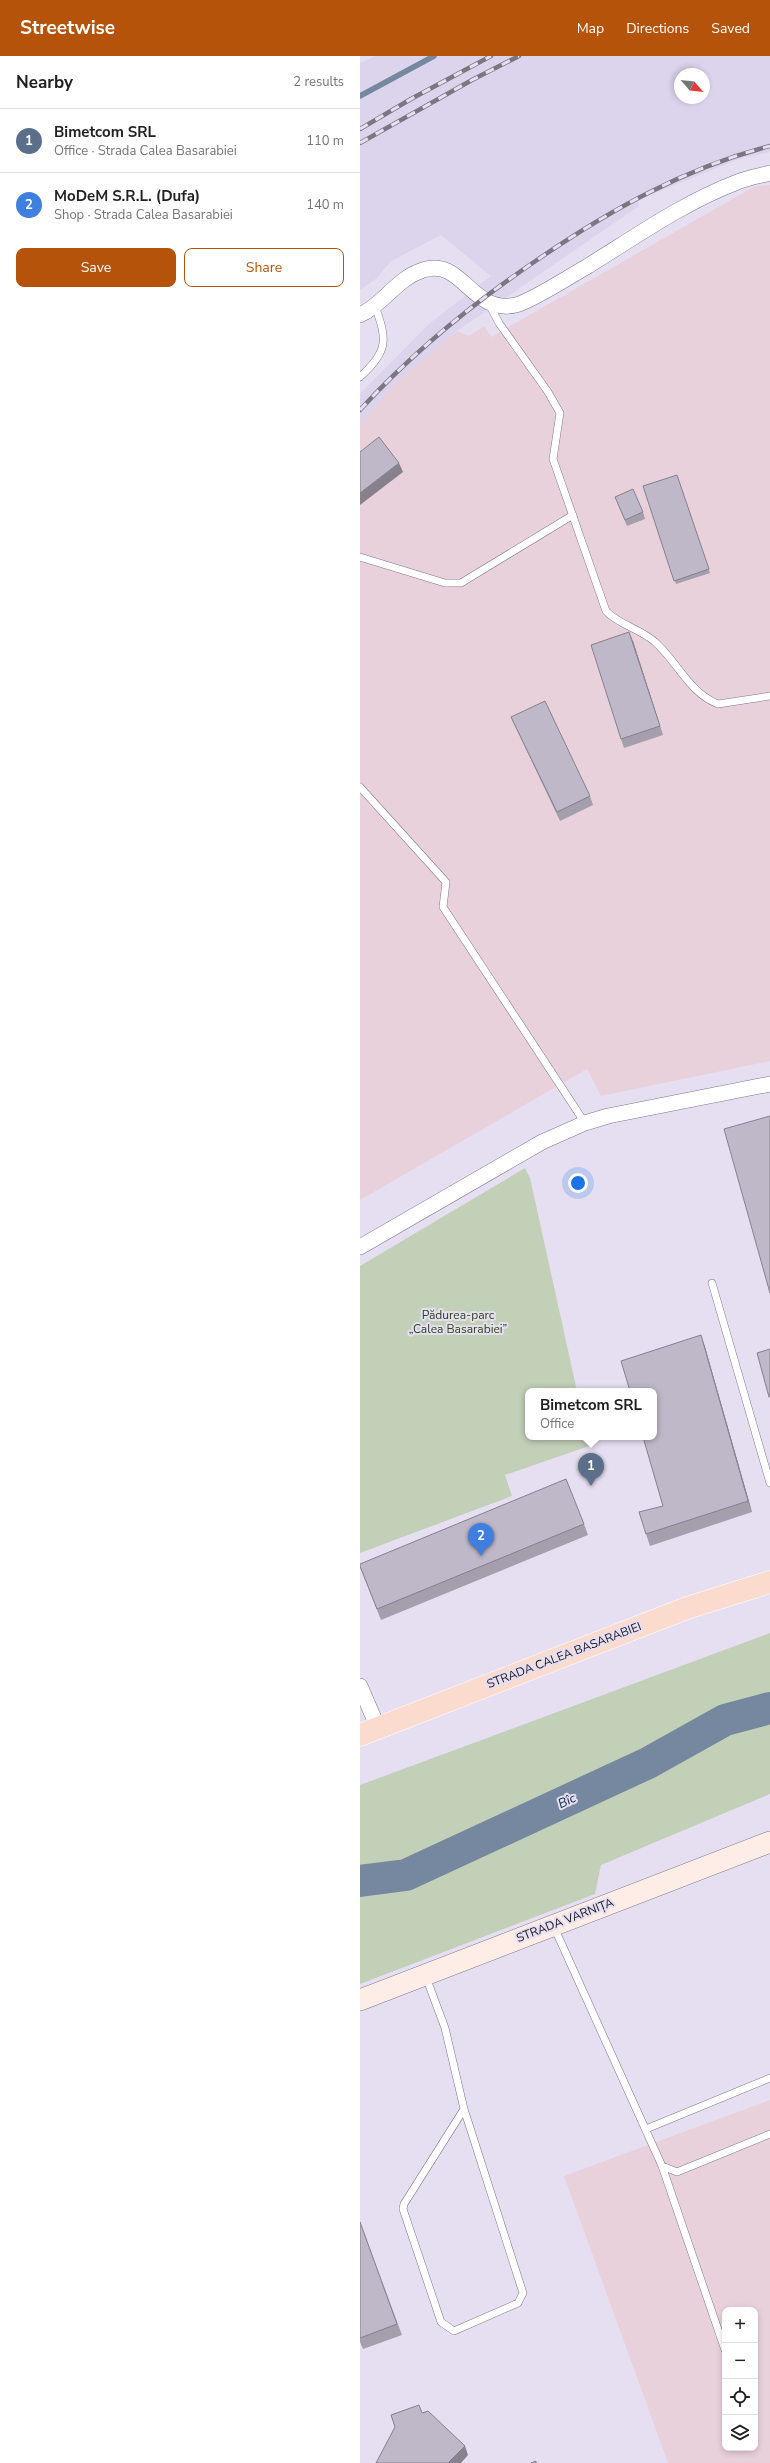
<!DOCTYPE html>
<meta charset="utf-8">
<style>
:root{--surface:#fff;--page:#f6f6f6;--text:#202124;--muted:#757577;--line:#e0e0e0;--accent:#b45309}
body{margin:0;font-family:"Nunito Sans",sans-serif;background:var(--page);color:var(--text)}
.controls{position:absolute;right:12px;bottom:12px;display:grid;overflow:hidden;border-radius:8px;box-shadow:0 2px 6px #0003}
.controls button{width:36px;height:36px;display:grid;place-items:center;padding:0;border:0;border-bottom:1px solid var(--line);background:var(--surface);color:var(--text);font:20px sans-serif}
.compass{position:absolute;left:314px;top:12px;width:36px;height:36px;border-radius:50%;background:var(--surface);box-shadow:0 2px 6px #0003;rotate:118deg}
.you{position:absolute;left:218px;top:1127px;width:14px;height:14px;margin:-10px;border:3px solid #fff;border-radius:50%;background:#1a73e8;box-shadow:0 0 0 6px #1a73e833}
.badge{display:grid;place-items:center;width:26px;height:26px;border-radius:50%;background:var(--accent);color:#fff;font-size:13px;font-weight:700}
.pin{position:absolute;translate:-50% -33px;filter:drop-shadow(0 1px 2px #0008)}
.pin::after{content:'';position:absolute;top:21px;width:14px;height:12px;background:inherit;clip-path:polygon(0 0,100% 0,50% 100%)}
.popup{position:absolute;left:165px;top:1332px;width:132px;height:52px;box-sizing:border-box;display:grid;place-content:center;border-radius:8px;background:var(--surface);filter:drop-shadow(0 1px 3px #0005);font-size:13px;white-space:nowrap;color:var(--muted)}
.popup b{font-size:15px;color:var(--text)}
.popup::after{content:'';position:absolute;left:50%;top:100%;margin-left:-8px;border:8px solid transparent;border-top-color:var(--surface)}
.list{margin:0;padding:0;list-style:none}
h2{display:flex;justify-content:space-between;align-items:center;height:52px;margin:0;padding:0 16px;font-size:17px}
h2 small{font-size:13px;font-weight:400;color:var(--muted)}
.list li{display:grid;grid-template-columns:26px 1fr auto;gap:12px;align-items:center;box-sizing:border-box;height:64px;padding:0 16px;border-top:1px solid var(--line)}
.list b{display:block;font-size:15px;white-space:nowrap}
.list p{margin:0;font-size:13px;white-space:nowrap;color:var(--muted)}
.list em{font-size:13px;font-style:normal;color:var(--muted)}
.actions{display:flex;gap:8px;padding:12px 16px}
.actions a{flex:1;padding:9px 0;border:1px solid var(--accent);border-radius:8px;text-align:center;font-size:14px;color:var(--accent)}
.actions .main{background:var(--accent);color:#fff}
.icon{flex:none;width:22px;height:22px;fill:none;stroke:currentColor;stroke-width:2;stroke-linecap:round;stroke-linejoin:round}
.map{position:relative;flex:none;width:410px;height:2407px;overflow:hidden}
header{display:flex;align-items:center;gap:24px;box-sizing:border-box;height:56px;padding:0 20px;background:var(--accent);color:#fff}
header strong{font-size:19px}
nav{display:flex;gap:22px;margin-inline-start:auto;font-size:14px}
main{display:flex}
aside{flex:1;background:var(--surface)}
.map>svg:first-child{display:block}
.built{fill:#dcd3ec;fill-rule:evenodd}
.industrial{fill:#e9d1dc;fill-rule:evenodd}
.green{fill:#c2d0b8}
.lines{fill:none;stroke-linecap:round;stroke-linejoin:round}
.stream{stroke:#75889f;stroke-width:5.5}
.river{stroke:#75889f;stroke-width:32}
.lane-casing{stroke:#7d7788;stroke-width:8}
.street-casing{stroke:#7d7788;stroke-width:16}
.secondary-casing{stroke:#7d7788;stroke-width:22}
.primary-casing{stroke:#fff;stroke-width:23}
.lane{stroke:#fff;stroke-width:7}
.street{stroke:#fff;stroke-width:15}
.secondary{stroke:#fdede6;stroke-width:21}
.primary{stroke:#fbdbce;stroke-width:22}
.rail-casing{stroke:#7a7682;stroke-width:4.5}
.rail{stroke:#e5dff1;stroke-width:3;stroke-dasharray:9;stroke-linecap:butt}
.wall{fill:#a49ead}
.shaded-wall{fill:#86818d}
.building{fill:#bfb8c9;stroke:#86818d}
.labels{text-anchor:middle;dominant-baseline:central;stroke-width:4;stroke-linejoin:round;paint-order:stroke}
.park-label{font-size:12px;fill:#2d4319;stroke:#e5dff1}
.street-label{font-size:12px;fill:#17141b;stroke:#e5dff1}
.water-label{font-size:13px;font-style:italic;fill:#0c2a4c;stroke:#e5dff1}
</style>
<header>
<strong>Streetwise</strong>
<nav><a>Map</a><a>Directions</a><a>Saved</a></nav>
</header>
<main>
<aside>
<h2>Nearby<small>2 results</small></h2>
<ul class="list">
<li><span class="badge" style="background:#5c6f8a">1</span><div><b>Bimetcom SRL</b><p>Office · Strada Calea Basarabiei</p></div><em>110 m</em></li>
<li><span class="badge" style="background:#3f7fe0">2</span><div><b>MoDeM S.R.L. (Dufa)</b><p>Shop · Strada Calea Basarabiei</p></div><em>140 m</em></li>
</ul>
<div class="actions"><a class="main">Save</a><a>Share</a></div>
</aside>
<div class="map">
<svg width="410" height="2407" viewBox="0 0 410 2407">
<rect width="100%" height="100%" fill="#e5dff1"/>
<path class="built" d="M16,0H410V96L381,102L278,144L279,150L97,275L35,327L0,369V338L70,267L131,220L81,179L31,205L17,222L0,234V7ZM320,18H344V42H320Z"/>
<path class="industrial" d="M410,129V1005L241,1040L227,1013L0,1144V369L35,327L97,275L109,280L124,270L131,281L395,130Z
M410,2044V2407H308L204,2120ZM365,2254H395V2392H365Z"/>
<path class="green" d="M165,1112L170,1122L217,1335H168V1381H227L229,1390L145,1419L152,1440L0,1497V1210Z
M410,1577V1738L241,1809L235,1838L0,1928V1729Z"/>
<g class="lines">
<path class="stream" d="M0,40L74,0"/>
<path class="river" d="M0,1825L46,1819L288,1707L365,1664L410,1652"/>
<g class="lane-casing">
<path id="lane" d="M129,248L139,267L188,336L200,357L193,403L246,555C259,569 281,573 295,586C317,605 329,637 358,648L410,640
M0,321C29,295 27,283 15,250
M0,501L85,527H101L213,459
M0,731L86,826L83,851L225,1067
M352,1227L410,1427
M194,1871L302,2110L317,2116L410,2078
M66,1921L85,1972L104,2053L163,2237L158,2247L94,2275L81,2266L43,2153L44,2148L104,2053
M286,2073L410,2022
M302,2110L365,2294"/>
</g>
<g class="street-casing">
<path id="street" d="M0,259C24,248 37,222 63,214C103,201 111,259 156,249C172,245 212,219 228,210C275,181 323,147 375,127C386,122 399,120 410,117
M0,1191L182,1086L225,1067L248,1060L410,1028
M0,1630L18,1672"/>
</g>
<g class="secondary-casing">
<path id="secondary" d="M0,1944L410,1786"/>
</g>
<g class="primary-casing">
<path id="primary" d="M0,1679L327,1552L410,1526"/>
</g>
<use href="#lane" class="lane"/>
<use href="#street" class="street"/>
<use href="#secondary" class="secondary"/>
<use href="#primary" class="primary"/>
<g class="rail-casing">
<path id="rail" d="M0,73L51,43L131,0
M0,87L112,24L159,0
M0,354C53,296 112,248 177,204C250,154 325,112 410,90"/>
</g>
<use href="#rail" class="rail"/>
</g>
<path class="wall" d="M317,419L350,517L316,528L283,430Z
M255,441L283,456L285,463L267,470Z
M273,585L303,679L264,692L261,683Z
M151,661L230,740L233,749L200,765L155,670Z
M341,1279L345,1291L392,1456L290,1490L286,1478L303,1450Z
M224,1468L228,1479L21,1564L0,1511Z
M0,2166L42,2279L3,2293L0,2286Z"/>
<path class="shaded-wall" d="M39,407L43,416L0,449V437Z
M269,576L273,585L303,679L300,670Z
M341,1279L345,1291L392,1456L388,1445Z
M105,2390L108,2399L101,2407H88Z"/>
<path class="building" d="M19,381L39,407L0,437V396Z
M317,419L349,513L314,525L283,430Z
M273,433L283,456L265,464L255,441Z
M269,576L300,670L261,683L231,589Z
M185,645L230,740L197,756L151,661Z
M410,1060V1237L364,1073Z
M341,1279L388,1445L286,1478L279,1456L303,1450L283,1381H294V1335H270L261,1305Z
M410,1293V1341H409L397,1297Z
M206,1423L224,1468L17,1553L0,1510V1508Z
M0,2166L37,2268L0,2282Z
M59,2349L62,2357L68,2355L105,2390L88,2407H16L35,2371L31,2359Z
M176,2405V2407H171Z"/>
<g class="labels">
<g class="park-label">
<text x="98" y="1259">Pădurea-parc<tspan x="98" dy="14">„Calea Basarabiei”</tspan></text>
</g>
<g class="street-label">
<text transform="translate(204 1599) rotate(-21)">STRADA CALEA BASARABIEI</text>
<text transform="translate(205 1864) rotate(-21)">STRADA VARNIȚA</text>
</g>
<g class="water-label">
<text transform="translate(207 1745) rotate(-25)">Bîc</text>
</g>
</g>
</svg>
<div class="controls">
<button>+</button>
<button>−</button>
<button><svg class="icon" aria-label="locate" viewBox="0 0 24 24"><circle cx="12" cy="12" r="6"/><path d="M12 2v4M12 18v4M2 12h4M18 12h4"/></svg></button>
<button><svg class="icon" aria-label="layers" viewBox="0 0 24 24"><path d="M12 4l9 5-9 5-9-5zM3 14l9 5 9-5"/></svg></button>
</div>
<svg class="compass" viewBox="-18 -18 36 36"><path d="M0-13l5 13h-10z" fill="#e53935"/><path d="M0 13l5-13h-10z" fill="#757577"/></svg>
<div class="you"></div>
<div class="pin badge" style="left:231px;top:1430px;background:#5c6f8a">1</div>
<div class="popup"><b>Bimetcom SRL</b>Office</div>
<div class="pin badge" style="left:121px;top:1500px;background:#3f7fe0">2</div>
</div>
</main>
